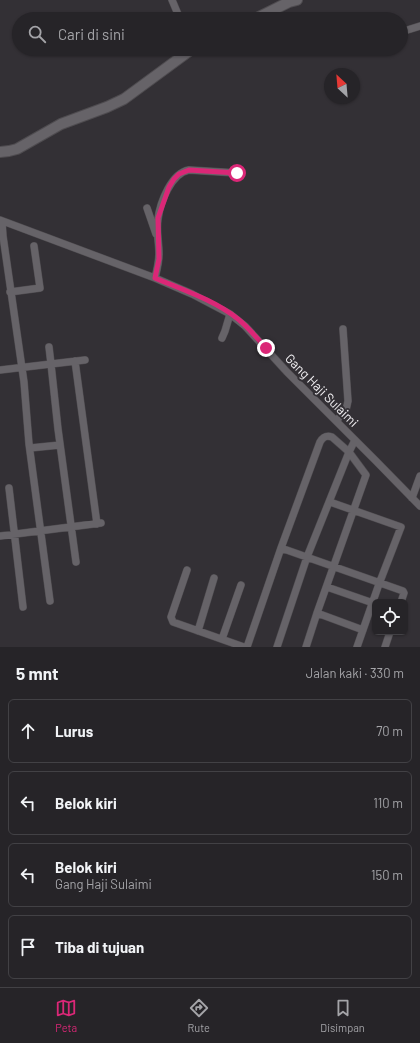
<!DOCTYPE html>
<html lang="id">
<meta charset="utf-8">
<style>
:root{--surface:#262428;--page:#323034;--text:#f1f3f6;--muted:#a4a4a8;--line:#424145;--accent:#db2777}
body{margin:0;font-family:Barlow,sans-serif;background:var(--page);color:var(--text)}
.controls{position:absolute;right:12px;bottom:12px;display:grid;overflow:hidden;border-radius:6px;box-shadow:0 1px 3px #0004}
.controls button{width:36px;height:36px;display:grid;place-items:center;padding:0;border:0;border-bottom:1px solid var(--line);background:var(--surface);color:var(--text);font:20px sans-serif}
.compass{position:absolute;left:324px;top:68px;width:36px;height:36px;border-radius:50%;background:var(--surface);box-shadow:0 1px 3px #0004;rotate:334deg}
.stop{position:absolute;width:12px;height:12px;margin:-9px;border:3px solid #db2777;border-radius:50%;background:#fff}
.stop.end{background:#db2777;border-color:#fff;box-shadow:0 1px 4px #0008}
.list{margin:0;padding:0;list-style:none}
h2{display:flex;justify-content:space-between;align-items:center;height:52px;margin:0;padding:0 16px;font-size:17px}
h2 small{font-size:13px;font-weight:400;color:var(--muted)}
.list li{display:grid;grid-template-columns:26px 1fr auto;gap:12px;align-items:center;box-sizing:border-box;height:64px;margin:0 8px 8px;padding:0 8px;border:1px solid var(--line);border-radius:6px}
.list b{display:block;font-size:15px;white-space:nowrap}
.list p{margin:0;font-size:13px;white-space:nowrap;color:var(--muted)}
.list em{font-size:13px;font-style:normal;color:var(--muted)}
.icon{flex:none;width:22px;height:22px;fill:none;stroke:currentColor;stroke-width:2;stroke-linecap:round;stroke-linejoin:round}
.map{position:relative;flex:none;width:420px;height:647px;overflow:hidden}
.search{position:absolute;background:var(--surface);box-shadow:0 1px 3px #0004;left:12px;right:12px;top:12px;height:44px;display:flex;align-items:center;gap:10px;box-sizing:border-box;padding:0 14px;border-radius:22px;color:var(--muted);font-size:15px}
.sheet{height:340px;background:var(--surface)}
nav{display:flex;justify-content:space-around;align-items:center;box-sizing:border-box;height:56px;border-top:1px solid var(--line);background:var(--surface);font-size:11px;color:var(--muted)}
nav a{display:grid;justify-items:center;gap:2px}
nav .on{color:var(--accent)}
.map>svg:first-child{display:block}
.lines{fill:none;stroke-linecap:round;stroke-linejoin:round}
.street-casing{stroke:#4f4c50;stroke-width:8}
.secondary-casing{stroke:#4f4c50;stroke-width:12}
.street{stroke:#666368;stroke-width:7}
.secondary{stroke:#666368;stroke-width:10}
.route{stroke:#db2777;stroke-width:5}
.labels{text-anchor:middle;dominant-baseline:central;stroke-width:4;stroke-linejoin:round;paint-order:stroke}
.street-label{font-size:13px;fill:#f2f0f3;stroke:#333035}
</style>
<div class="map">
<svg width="420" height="647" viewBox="0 0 420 647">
<rect width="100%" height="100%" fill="#333035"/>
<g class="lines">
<g class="street-casing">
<path id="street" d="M172,0L180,19
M401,32L420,26
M366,51L369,49
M147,208L156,234
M0,220L155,278L192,294L230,314L245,326L287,372L376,461L420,506
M2,221L3,236L24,382L29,444L50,601
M155,278C157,270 159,262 159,254C159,242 156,231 158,219C160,203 171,173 189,170L237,173
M10,292L40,288L34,246
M222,338L225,331L230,314
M75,361L97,524
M0,370L51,364L49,347
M336,421L346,410L348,401L343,329
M30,448L60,445
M9,488L23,607
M412,498L420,476
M330,502L401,527L379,584L357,647
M0,536L101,523
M281,548L403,591L404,593L401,602
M76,562L58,429L51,364L85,360
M187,570L171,617L173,622L244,647
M327,587L373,603
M317,613L363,630
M198,631L214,578
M222,639L241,585
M247,647L281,548L320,442C323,437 326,435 332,437L349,452L366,475L317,613L306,647
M277,647L307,557L349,452L355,440
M385,647L390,632"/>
</g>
<g class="secondary-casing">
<path id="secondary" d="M255,19L289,2L297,0
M0,152L9,151L17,149L61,124L107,107L124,99L192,49"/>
</g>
<use href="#street" class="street"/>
<use href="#secondary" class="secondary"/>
</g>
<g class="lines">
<path class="route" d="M237,173L189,170L179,174L174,179L169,187L158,218L159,259L155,278C183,290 214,300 238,319C248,327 257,338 266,348"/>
</g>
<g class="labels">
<g class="street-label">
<text transform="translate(322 390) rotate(45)">Gang Haji Sulaimi</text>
</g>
</g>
</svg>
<div class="controls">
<button><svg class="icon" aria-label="locate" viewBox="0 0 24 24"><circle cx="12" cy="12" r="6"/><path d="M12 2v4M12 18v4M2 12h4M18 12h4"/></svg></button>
</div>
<svg class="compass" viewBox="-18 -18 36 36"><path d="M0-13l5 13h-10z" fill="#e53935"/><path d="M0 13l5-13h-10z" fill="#a4a4a8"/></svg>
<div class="stop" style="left:237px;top:173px"></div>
<div class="stop end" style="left:266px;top:348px"></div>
<div class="search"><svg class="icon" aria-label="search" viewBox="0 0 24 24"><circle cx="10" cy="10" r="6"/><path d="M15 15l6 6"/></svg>Cari di sini</div>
</div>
<section class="sheet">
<h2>5 mnt<small>Jalan kaki · 330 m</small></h2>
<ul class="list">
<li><svg class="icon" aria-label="ahead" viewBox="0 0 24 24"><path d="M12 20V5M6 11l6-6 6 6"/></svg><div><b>Lurus</b></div><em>70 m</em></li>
<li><svg class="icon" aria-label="left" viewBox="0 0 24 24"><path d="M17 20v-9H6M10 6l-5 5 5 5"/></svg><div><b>Belok kiri</b></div><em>110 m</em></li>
<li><svg class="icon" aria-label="left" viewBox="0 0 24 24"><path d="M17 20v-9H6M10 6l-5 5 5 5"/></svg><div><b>Belok kiri</b><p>Gang Haji Sulaimi</p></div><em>150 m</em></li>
<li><svg class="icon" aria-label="arrive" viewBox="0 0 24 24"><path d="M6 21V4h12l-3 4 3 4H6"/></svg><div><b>Tiba di tujuan</b></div></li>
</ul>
</section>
<nav>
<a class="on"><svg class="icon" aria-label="map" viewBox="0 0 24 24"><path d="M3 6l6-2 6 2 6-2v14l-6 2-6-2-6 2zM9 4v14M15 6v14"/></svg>Peta</a>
<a><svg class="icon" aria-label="directions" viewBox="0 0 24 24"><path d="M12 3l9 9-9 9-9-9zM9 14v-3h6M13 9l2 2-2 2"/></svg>Rute</a>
<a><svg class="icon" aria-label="saved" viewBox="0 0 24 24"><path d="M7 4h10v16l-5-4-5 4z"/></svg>Disimpan</a>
</nav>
